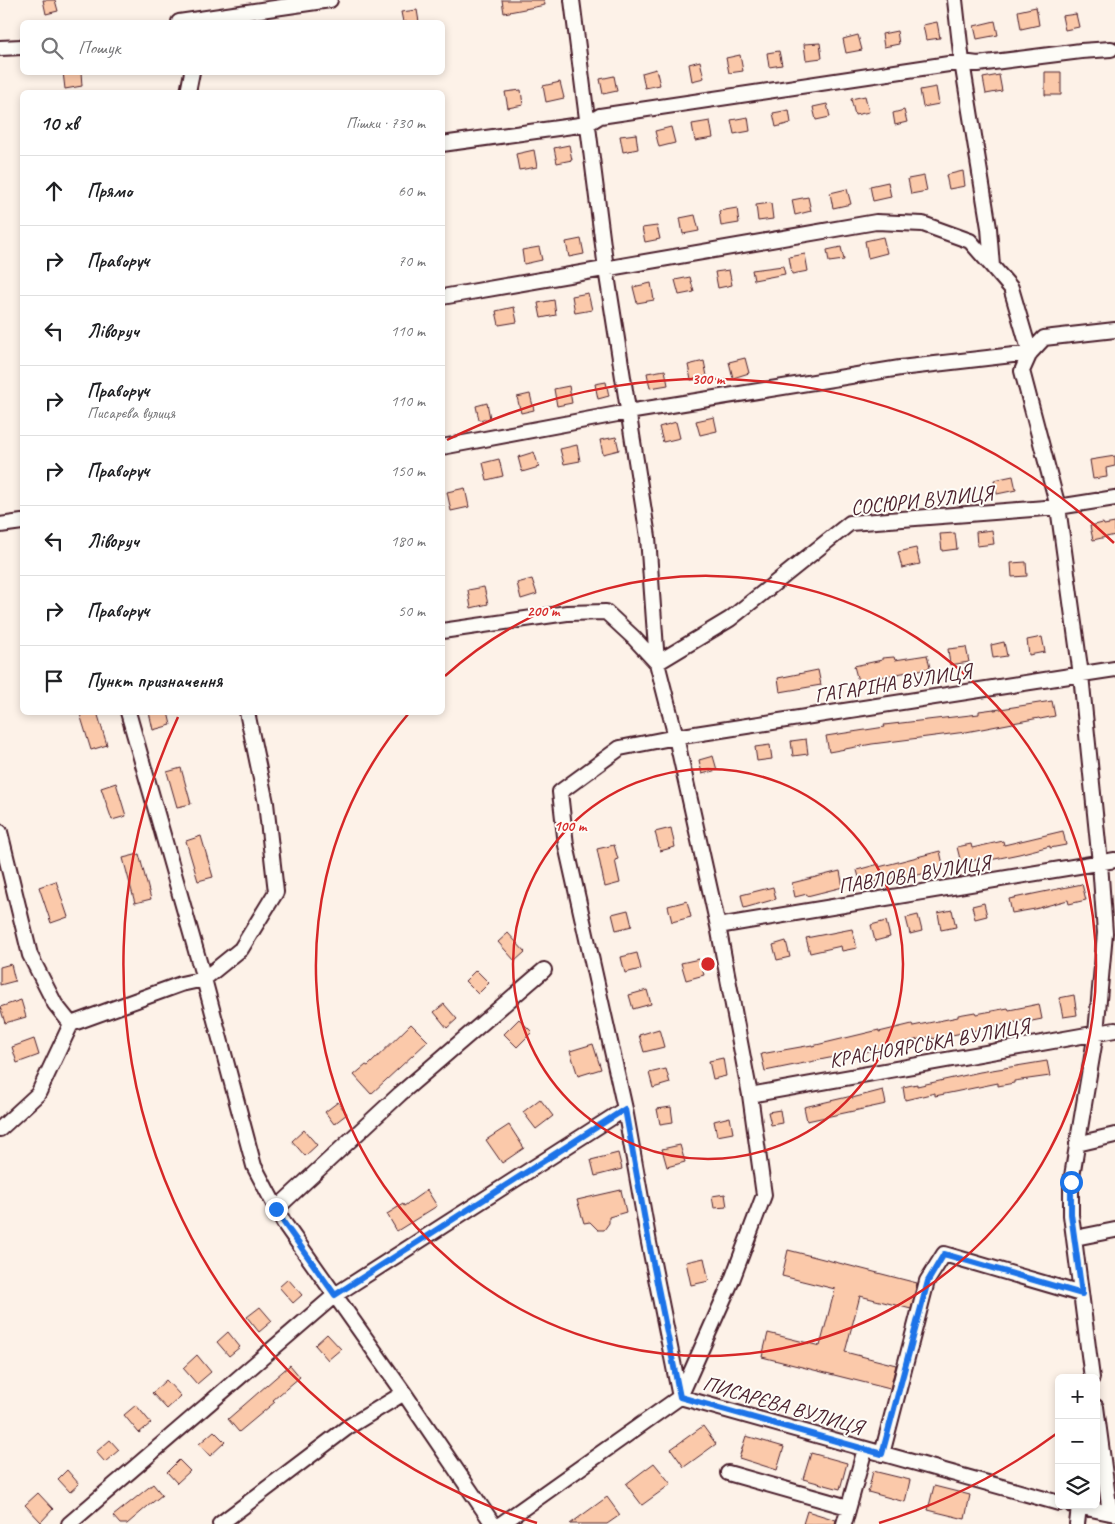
<!DOCTYPE html>
<html lang="uk">
<meta charset="utf-8">
<style>
:root{--surface:#fff;--page:#f6f6f6;--text:#202124;--muted:#757577;--line:#e0e0e0}
body{margin:0;font-family:Caveat,sans-serif;background:var(--page);color:var(--text)}
.controls{position:absolute;right:15px;bottom:15px;display:grid;overflow:hidden;border-radius:8px;box-shadow:0 2px 8px #0003}
.controls button{width:45px;height:45px;display:grid;place-items:center;padding:0;border:0;border-bottom:1px solid var(--line);background:var(--surface);color:var(--text);font:25px sans-serif}
.stop{position:absolute;width:15px;height:15px;margin:-11px;border:4px solid #1a73e8;border-radius:50%;background:#fff}
.stop.end{background:#1a73e8;border-color:#fff;box-shadow:0 1px 5px #0008}
.list{margin:0;padding:0;list-style:none}
h2{display:flex;justify-content:space-between;align-items:center;height:65px;margin:0;padding:0 20px;font-size:21px}
h2 small{font-size:16px;font-weight:400;color:var(--muted)}
.list li{display:grid;grid-template-columns:32px 1fr auto;gap:15px;align-items:center;box-sizing:border-box;height:70px;padding:0 20px;border-top:1px solid var(--line)}
.list b{display:block;font-size:19px;white-space:nowrap}
.list p{margin:0;font-size:16px;white-space:nowrap;color:var(--muted)}
.list em{font-size:16px;font-style:normal;color:var(--muted)}
.icon{flex:none;width:28px;height:28px;fill:none;stroke:currentColor;stroke-width:2;stroke-linecap:round;stroke-linejoin:round}
.map{position:relative;flex:none;width:1115px;height:1524px;overflow:hidden}
.search{position:absolute;background:var(--surface);box-shadow:0 2px 8px #0003;left:20px;top:20px;width:425px;height:55px;display:flex;align-items:center;gap:12px;box-sizing:border-box;padding:0 18px;border-radius:8px;color:var(--muted);font-size:19px}
.panel{position:absolute;background:var(--surface);box-shadow:0 2px 8px #0003;left:20px;top:90px;width:425px;height:625px;border-radius:8px}
.map>svg:first-child{display:block}
.building{fill:#fbc9aa;stroke:#4a1f2b}
.lines{fill:none;stroke-linecap:round;stroke-linejoin:round}
.minor-casing{stroke:#4a1f2b;stroke-width:18}
.minor{stroke:#fdfcf7;stroke-width:14}
.route{stroke:#1a73e8;stroke-width:6}
.ring{fill:none;stroke:#d62828;stroke-width:2.5}
.labels{text-anchor:middle;dominant-baseline:central;stroke-width:4;stroke-linejoin:round;paint-order:stroke}
.street-label{font-size:21px;fill:#4a1f2b;stroke:#fdfcf7}
.centre{fill:#d62828;stroke:#fdfcf7;stroke-width:2.5}
.ring-label{font-size:15px;text-anchor:middle;font-weight:bold;fill:#d62828;stroke:#fdfcf7;stroke-width:4;stroke-linejoin:round;paint-order:stroke}
</style>
<div class="map">
<svg width="1115" height="1524" viewBox="0 0 1115 1524">
<rect width="100%" height="100%" fill="#fdf2e8"/>
<filter id="ink" filterUnits="userSpaceOnUse"><feTurbulence type="fractalNoise" baseFrequency=".02" numOctaves="2"/><feDisplacementMap in="SourceGraphic" scale="10" xChannelSelector="R" yChannelSelector="G"/><feConvolveMatrix kernelMatrix="1 2 1 2 8 2 1 2 1" color-interpolation-filters="sRGB"/></filter>
<g filter="url(#ink)">
<path class="building" d="M43,0H55L58,11L46,14Z
M502,0H544L545,5L504,13Z
M1036,7L1039,25L1021,29L1018,11Z
M417,10L419,22H403L401,12Z
M1076,14L1079,27L1065,30L1062,16Z
M995,21L998,35L977,39L974,26Z
M937,22L940,38L926,40L923,25Z
M897,31L899,44L884,47L882,34Z
M858,35L862,50L846,53L843,39Z
M820,43L822,58L806,60L804,44Z
M779,51L782,65L769,67L767,53Z
M740,55L743,71L729,73L726,58Z
M700,61L704,78L692,81L689,64Z
M656,69L660,85L645,88L642,73Z
M63,72H81L82,86L65,89Z
M1045,72H1061V95H1045Z
M999,75L1002,91L986,94L983,78Z
M614,76L617,91L603,94L600,79Z
M560,82L564,98L546,102L543,86Z
M936,87L939,104L923,107L920,90Z
M521,90L523,105L508,108L505,92Z
M865,96L869,112L855,115L851,99Z
M827,104L830,117L816,120L813,107Z
M789,110L791,123L776,127L773,113Z
M904,110L907,122L895,125L893,113Z
M748,117L750,131L734,134L731,120Z
M710,121L713,138L695,141L692,124Z
M671,127L675,143L659,147L655,131Z
M636,134L638,149L623,152L620,136Z
M569,145L572,160L557,163L554,148Z
M534,150L537,167L519,170L516,154Z
M963,171L965,186L949,189L946,175Z
M924,176L927,191L911,194L908,179Z
M888,182L891,197L873,201L870,186Z
M847,189L851,204L833,208L830,193Z
M808,197L811,211L795,215L792,200Z
M771,203L773,219L758,221L756,205Z
M737,208L739,223L721,226L719,211Z
M695,215L699,231L683,234L680,218Z
M657,226L660,239L645,242L642,228Z
M883,237L887,253L868,258L865,241Z
M581,239L584,254L569,257L566,242Z
M539,247L542,260L524,264L522,250Z
M841,247L844,260L829,262L827,250Z
M805,254L808,271L792,274L789,257Z
M783,266L785,274L754,280L752,270Z
M729,270L732,285L718,288L715,272Z
M690,277L694,292L679,295L675,280Z
M651,283L654,300L637,303L633,287Z
M588,293L592,310L575,313L572,296Z
M554,300L556,315L541,318L538,303Z
M514,307L517,322L499,325L496,311Z
M745,358L749,373L733,378L729,362Z
M704,361L707,376L691,380L688,365Z
M665,370L668,385L650,388L647,373Z
M606,382L609,396L598,399L595,384Z
M569,386L572,403L557,406L554,389Z
M530,394L534,410L521,413L517,397Z
M487,403L490,418L479,420L476,406Z
M714,417L717,431L700,435L696,421Z
M676,422L680,438L663,442L659,427Z
M616,437L619,450L603,454L600,440Z
M577,445L580,461L564,464L560,449Z
M534,452L539,467L522,472L518,457Z
M1115,456V466L1106,468L1107,477L1093,479L1090,460Z
M499,459L503,476L487,480L483,463Z
M1013,476L1016,490L997,494L994,480Z
M465,488L469,507L451,511L447,492Z
M1103,523L1104,525L1115,523V535L1093,540L1090,526Z
M992,530L994,544L977,546L976,532Z
M955,533L957,549L942,551L940,534Z
M916,548L920,564L902,568L898,552Z
M1026,562L1027,576L1012,577L1011,563Z
M532,579L537,594L521,599L517,583Z
M484,587L488,604L471,608L468,590Z
M1042,637L1045,652L1029,655L1027,640Z
M1004,642L1007,656L993,658L991,645Z
M966,647L969,662L950,665L948,649Z
M927,655L930,668L858,681L854,666L882,660V658L894,657L895,660Z
M818,670L821,685L780,692L778,678Z
M1052,701L1055,716L1040,719L1039,718L966,732L872,744L829,752L826,736L885,727L884,725L979,714V711L994,709V710Z
M85,712H97L107,745L91,750L80,714Z
M149,712H168L171,725L153,730Z
M806,739L808,754L793,756L791,741Z
M770,745L772,759L757,761L755,747Z
M713,756L717,770L702,774L699,760Z
M181,768L191,804L177,807L167,772Z
M116,783L126,816L112,820L101,788Z
M671,828L675,847L660,851L655,832Z
M1063,831L1066,845L1050,848V846L1019,854L990,860L989,857L961,863L957,847L971,844L972,848L1003,841L1004,845Z
M201,836L213,877L198,881L186,841Z
M614,845L618,859L615,860L620,883L605,887L597,849Z
M940,851L944,869L900,879V876L861,885L857,870L879,864V867Z
M139,854L151,899L135,903L123,858Z
M840,871L843,887L807,896V894L795,897L792,883Z
M56,881L68,917L51,923L39,887Z
M1082,884L1086,900L1069,904L1068,900L1035,909L1012,913L1009,899Z
M773,887L776,899L744,908L741,895Z
M687,901L691,917L672,922L668,906Z
M984,903L987,916L975,919L972,906Z
M628,910L632,926L616,930L612,914Z
M952,910L956,927L941,930L938,913Z
M918,915L922,931L910,934L906,918Z
M886,921L890,937L875,941L871,925Z
M852,929L857,948L842,951L841,946L810,953L806,938Z
M508,933L525,952L515,961L498,942Z
M786,941L790,957L777,960L773,945Z
M637,953L641,969L625,973L621,957Z
M699,959L704,975L686,980L681,963Z
M11,964L15,981L0,985V967Z
M476,970L489,983L478,994L465,981Z
M647,990L651,1004L633,1009L629,995Z
M1074,995L1077,1015L1063,1017L1059,998Z
M21,1000L26,1017L5,1023L0,1007Z
M444,1004L457,1019L447,1028L434,1012Z
M1039,1004L1042,1019L1027,1022V1020L932,1039V1036L865,1052L864,1051L765,1071L761,1054L812,1045V1046L879,1030V1032L912,1024L913,1026L958,1017V1015L975,1012L976,1014L1008,1008L1009,1010Z
M519,1019L532,1032L517,1047L504,1034Z
M411,1024L428,1041L371,1094L354,1075L366,1065L368,1066Z
M659,1029L664,1047L644,1052L639,1035Z
M34,1039L39,1055L17,1063L12,1047Z
M593,1044L601,1069L578,1076L570,1051Z
M723,1058L726,1076L713,1079L709,1061Z
M1047,1061L1050,1076L1014,1081V1083L998,1086V1083L935,1096V1093L905,1100L903,1087L917,1084V1086L980,1072Z
M666,1069L670,1083L653,1088L649,1073Z
M883,1090L886,1104L807,1121L804,1107L852,1096V1098Z
M540,1099L553,1116L536,1129L523,1112Z
M338,1102L347,1114L334,1124L325,1112Z
M671,1107L673,1122L660,1124L657,1109Z
M780,1110L782,1123L771,1125L768,1112Z
M730,1117L733,1133L717,1136L714,1121Z
M509,1125L524,1148L502,1163L486,1140Z
M304,1130L317,1145L305,1156L292,1141Z
M680,1145L685,1162L667,1167L662,1149Z
M618,1153L622,1169L595,1176L591,1160Z
M427,1190L437,1206L397,1231L387,1214L403,1204L404,1206Z
M621,1190L626,1212L609,1217V1223L604,1230H598L590,1222L584,1223L577,1200Z
M725,1194L727,1207L714,1208L712,1196Z
M788,1250L917,1283L911,1309L860,1296L845,1352L896,1365L890,1389L762,1357L768,1333L820,1346L835,1289L782,1276Z
M704,1258L709,1281L691,1285L686,1262Z
M288,1279L302,1295L293,1303L279,1287Z
M260,1307L272,1321L259,1332L247,1317Z
M228,1332L240,1347L229,1356L217,1342Z
M327,1334L341,1349L328,1360L315,1345Z
M197,1355L211,1372L197,1384L183,1368Z
M290,1365L300,1377L273,1400L275,1402L239,1432L228,1419Z
M166,1380L181,1396L167,1409L152,1393Z
M136,1405L151,1423L139,1433L124,1415Z
M703,1426L716,1444L684,1467L671,1449Z
M214,1431L225,1442L210,1456L199,1444Z
M746,1436L784,1447L777,1470L739,1458Z
M110,1440L119,1450L105,1462L96,1452Z
M811,1453L847,1463L840,1489L803,1479Z
M179,1460L190,1471L177,1483L167,1472Z
M654,1463L671,1484L642,1505L626,1484Z
M67,1470L79,1484L70,1492L58,1479Z
M873,1471L910,1480L905,1502L868,1492Z
M153,1484L162,1495L148,1506L127,1524H120L113,1516Z
M934,1486L970,1495L965,1519L928,1510Z
M38,1493L53,1509L41,1522L25,1505Z
M607,1497L620,1515L607,1524H570Z
M807,1511L836,1520L835,1524H803Z"/>
<g class="lines">
<g class="minor-casing">
<path id="minor" d="M572,0L606,269L648,537L657,663L676,737L718,926L750,1095L764,1195L732,1280L680,1397
M955,0L962,62L989,228L992,266L1011,288L1030,353L1022,371L1058,507L1081,675L1100,863L1105,933L1096,1033L1071,1182V1215L1092,1378
M179,22L330,0
M0,48L22,47
M188,92L192,72
M442,144L587,124L600,116L962,62L978,64L1081,51L1111,49
M442,297L876,222L923,224L970,241L992,266
M442,447L628,412L900,368L1030,353L1044,338L1115,330
M0,525L22,522
M442,631L567,613L606,612L633,637L657,663L730,619L850,523L1058,507L1115,498
M128,712L204,979L254,1166L284,1223L404,1393L493,1524
M0,832L30,955L55,1004L71,1024
M718,926L1115,860
M750,1095L1115,1030
M0,1129L38,1094L71,1024L181,984L204,979L241,949L276,892L266,803L247,712
M1077,1144L1115,1135
M276,1209L400,1094L544,970
M1075,1238L1115,1230
M680,1397L649,1243L625,1109L566,845L560,792L620,748L676,737L1115,669
M1096,1407L1110,1513
M882,1454L927,1281L944,1254L1081,1294
M728,1473L848,1507
M1072,1505L1115,1514
M69,1524L335,1295L625,1109
M220,1524L348,1427L404,1393
M501,1524L680,1397L1059,1503
M844,1524L865,1449
M1077,1524L1079,1507"/>
</g>
<use href="#minor" class="minor"/>
</g>
</g>
<g class="lines" filter="url(#ink)">
<path class="route" d="M276,1209L284,1223L335,1295L625,1109L649,1243L680,1397L882,1454L928,1281L944,1254L1082,1294L1071,1214V1182"/>
</g>
<g class="ring">
<circle cx="708" cy="964" r="195"/>
<path d="M445 676A390 390 0 1 1 409 713"/>
<path d="M1056 1434A585 585 0 0 1 879 1523M537 1523A585 585 0 0 1 178 717M447 440A585 585 0 0 1 1114 543"/>
</g>
<g class="labels">
<g class="street-label">
<text transform="translate(922 500) rotate(-6)">СОСЮРИ ВУЛИЦЯ</text>
<text transform="translate(893 683) rotate(-9)">ГАГАРІНА ВУЛИЦЯ</text>
<text transform="translate(914 874) rotate(-9)">ПАВЛОВА ВУЛИЦЯ</text>
<text transform="translate(929 1043) rotate(-10)">КРАСНОЯРСЬКА ВУЛИЦЯ</text>
<text transform="translate(783 1405) rotate(16)">ПИСАРЄВА ВУЛИЦЯ</text>
</g>
</g>
<circle cx="708" cy="964" r="8" class="centre"/>
<g class="ring-label">
<text x="708" y="384">300 m</text>
<text x="543" y="616">200 m</text>
<text x="570" y="831">100 m</text>
</g>
</svg>
<div class="controls">
<button>+</button>
<button>−</button>
<button><svg class="icon" aria-label="layers" viewBox="0 0 24 24"><path d="M12 4l9 5-9 5-9-5zM3 14l9 5 9-5"/></svg></button>
</div>
<div class="stop" style="left:1071px;top:1182px"></div>
<div class="stop end" style="left:276px;top:1209px"></div>
<div class="search"><svg class="icon" aria-label="search" viewBox="0 0 24 24"><circle cx="10" cy="10" r="6"/><path d="M15 15l6 6"/></svg>Пошук</div>
<section class="panel">
<h2>10 хв<small>Пішки · 730 m</small></h2>
<ul class="list">
<li><svg class="icon" aria-label="ahead" viewBox="0 0 24 24"><path d="M12 20V5M6 11l6-6 6 6"/></svg><div><b>Прямо</b></div><em>60 m</em></li>
<li><svg class="icon" aria-label="right" viewBox="0 0 24 24"><path d="M7 20v-9h11M14 6l5 5-5 5"/></svg><div><b>Праворуч</b></div><em>70 m</em></li>
<li><svg class="icon" aria-label="left" viewBox="0 0 24 24"><path d="M17 20v-9H6M10 6l-5 5 5 5"/></svg><div><b>Ліворуч</b></div><em>110 m</em></li>
<li><svg class="icon" aria-label="right" viewBox="0 0 24 24"><path d="M7 20v-9h11M14 6l5 5-5 5"/></svg><div><b>Праворуч</b><p>Писарєва вулиця</p></div><em>110 m</em></li>
<li><svg class="icon" aria-label="right" viewBox="0 0 24 24"><path d="M7 20v-9h11M14 6l5 5-5 5"/></svg><div><b>Праворуч</b></div><em>150 m</em></li>
<li><svg class="icon" aria-label="left" viewBox="0 0 24 24"><path d="M17 20v-9H6M10 6l-5 5 5 5"/></svg><div><b>Ліворуч</b></div><em>180 m</em></li>
<li><svg class="icon" aria-label="right" viewBox="0 0 24 24"><path d="M7 20v-9h11M14 6l5 5-5 5"/></svg><div><b>Праворуч</b></div><em>50 m</em></li>
<li><svg class="icon" aria-label="arrive" viewBox="0 0 24 24"><path d="M6 21V4h12l-3 4 3 4H6"/></svg><div><b>Пункт призначення</b></div></li>
</ul>
</section>
</div>
